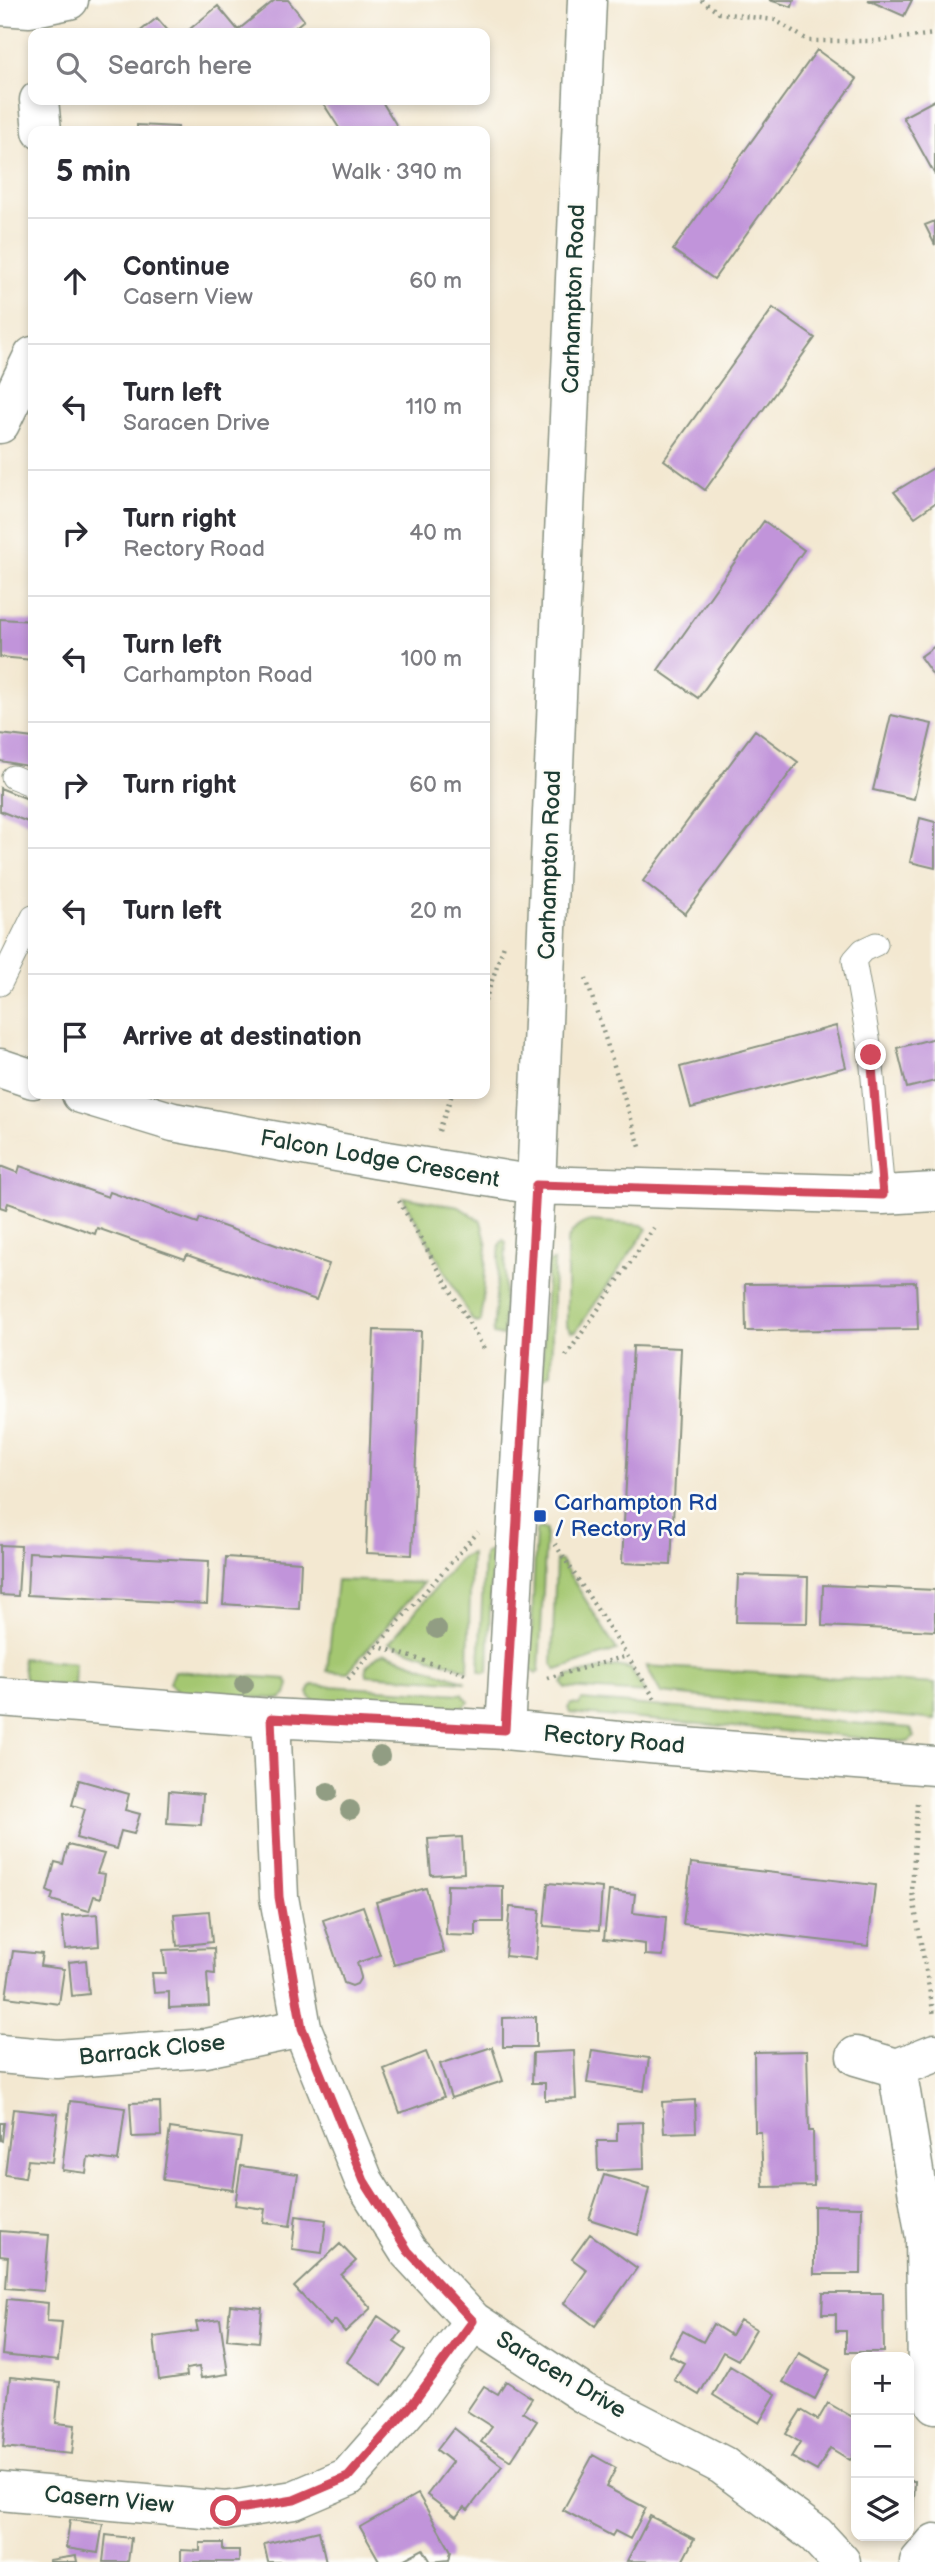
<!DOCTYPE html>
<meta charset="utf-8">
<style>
:root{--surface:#fff;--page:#f7f7f7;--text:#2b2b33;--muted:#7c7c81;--line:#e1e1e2}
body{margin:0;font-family:"Balsamiq Sans",sans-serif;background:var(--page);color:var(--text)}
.controls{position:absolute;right:21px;bottom:21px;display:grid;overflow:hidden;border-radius:14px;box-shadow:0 4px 10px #0003}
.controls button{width:63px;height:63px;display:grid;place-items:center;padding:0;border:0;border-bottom:2px solid var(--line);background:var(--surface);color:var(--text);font:35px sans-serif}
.stop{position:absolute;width:21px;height:21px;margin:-16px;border:5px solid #d1495b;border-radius:50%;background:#fff}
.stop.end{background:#d1495b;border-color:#fff;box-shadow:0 2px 7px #0008}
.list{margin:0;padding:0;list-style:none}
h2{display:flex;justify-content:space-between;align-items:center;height:91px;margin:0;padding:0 28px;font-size:30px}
h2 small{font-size:23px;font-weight:400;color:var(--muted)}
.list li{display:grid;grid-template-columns:46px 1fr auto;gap:21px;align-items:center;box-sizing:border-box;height:126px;padding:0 28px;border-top:2px solid var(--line)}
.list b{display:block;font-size:26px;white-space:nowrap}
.list p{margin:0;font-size:23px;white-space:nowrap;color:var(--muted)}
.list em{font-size:23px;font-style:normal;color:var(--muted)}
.icon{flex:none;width:38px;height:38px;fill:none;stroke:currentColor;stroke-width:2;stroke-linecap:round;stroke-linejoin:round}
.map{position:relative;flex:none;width:935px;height:2562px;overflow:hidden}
.search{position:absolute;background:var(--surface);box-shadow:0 4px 10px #0003;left:28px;top:28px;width:462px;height:77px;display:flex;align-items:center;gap:18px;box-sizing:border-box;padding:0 24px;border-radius:14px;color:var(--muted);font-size:26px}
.panel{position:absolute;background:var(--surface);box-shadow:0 4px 10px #0003;left:28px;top:126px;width:462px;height:973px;border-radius:14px}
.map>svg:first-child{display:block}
.green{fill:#a4c771;stroke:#628252;stroke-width:2}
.building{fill:#c194da}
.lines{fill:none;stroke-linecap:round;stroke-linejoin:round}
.lane-casing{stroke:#899282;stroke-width:25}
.street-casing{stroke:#899282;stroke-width:41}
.path{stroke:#899282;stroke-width:4.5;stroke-dasharray:2 5;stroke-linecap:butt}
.lane{stroke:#fff;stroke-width:23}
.street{stroke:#fff;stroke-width:38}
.tree{fill:#919d83}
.route{stroke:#d1495b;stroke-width:9}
.transit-dot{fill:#1a4fb4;stroke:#fdfcf7;stroke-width:2.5}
.labels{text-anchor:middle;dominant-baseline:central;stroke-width:5;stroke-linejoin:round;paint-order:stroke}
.street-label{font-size:23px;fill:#1f3d34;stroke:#fdfcf7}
.transit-label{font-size:23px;fill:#164399;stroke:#fdfcf7;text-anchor:start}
</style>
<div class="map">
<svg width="935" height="2562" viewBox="0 0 935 2562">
<rect width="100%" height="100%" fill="#fdfcf7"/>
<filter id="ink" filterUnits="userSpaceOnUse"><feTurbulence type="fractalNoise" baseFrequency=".0143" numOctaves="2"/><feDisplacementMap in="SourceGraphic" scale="14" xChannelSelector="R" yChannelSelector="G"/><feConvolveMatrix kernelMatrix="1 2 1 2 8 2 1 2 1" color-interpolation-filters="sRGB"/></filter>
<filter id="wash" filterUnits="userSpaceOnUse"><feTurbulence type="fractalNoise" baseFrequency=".00686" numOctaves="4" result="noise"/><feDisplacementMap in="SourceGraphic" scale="28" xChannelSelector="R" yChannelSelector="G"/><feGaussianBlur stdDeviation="1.57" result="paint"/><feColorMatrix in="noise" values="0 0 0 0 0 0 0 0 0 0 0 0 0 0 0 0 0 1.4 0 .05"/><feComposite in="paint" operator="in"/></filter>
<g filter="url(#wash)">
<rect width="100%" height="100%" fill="#f3e8d1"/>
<path class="green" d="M403,1197L459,1207L481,1221L487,1246L481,1321L478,1323L472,1320Z
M591,1221L642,1225L647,1229L576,1331L572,1332L567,1326V1241C573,1230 578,1224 591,1221Z
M503,1240L506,1242L503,1336L493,1334L500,1244Z
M554,1261L551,1373L544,1378L542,1372L548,1262Z
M540,1528L546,1530L539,1671L536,1674L530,1669L536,1530Z
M489,1551L492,1553L488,1672L484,1673L479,1671L484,1554Z
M471,1553L468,1670L389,1643L461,1557Z
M556,1560L561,1561L617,1650L557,1670L552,1664Z
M337,1580L423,1583L347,1673L327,1671Z
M385,1653L466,1682L367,1675L366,1667L377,1656Z
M22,1658L75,1663L74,1686L28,1683L25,1678Z
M615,1666L631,1669L645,1693L565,1688L562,1683L569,1676Z
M646,1666L935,1684V1720L661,1693Z
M175,1671L286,1679L289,1684L286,1695L280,1699L177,1692L169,1683Z
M312,1685L462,1694L469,1702L462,1708L312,1700L308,1693Z
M582,1700L911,1728L915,1737L908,1742L570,1713L568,1708L571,1704L579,1705Z"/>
<g id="blocks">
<path class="building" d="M275,0H288L304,20L288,33H185L218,6L238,30Z
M769,0H794L792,7Z
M868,0H912L904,16Z
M157,18L170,33H138Z
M817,50L857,79L714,279L673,250Z
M321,100H381L400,131H341Z
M935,100V175L903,117Z
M137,125L178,127V131H137Z
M935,221V245L925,225Z
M773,308L815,338L705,490L664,460Z
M935,467V503L915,517L894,492Z
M764,521L804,550L698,698L658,670Z
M0,619L33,621V660L0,657Z
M935,646V678L920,657Z
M891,715L932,724L914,799L873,790Z
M755,730L798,762L685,914L643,881Z
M0,734L33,738V767L0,761Z
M0,788L33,801V824L0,811Z
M920,818L935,822V868L910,862Z
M836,1026L846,1067L691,1108L680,1067Z
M935,1038V1081L907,1088L897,1048Z
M0,1166L18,1173L20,1166L108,1197L110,1192L198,1223L200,1218L329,1264L316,1300L187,1255L185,1259L97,1228L95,1234L8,1203L6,1209L0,1207Z
M916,1282L918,1329L746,1331L745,1284Z
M374,1330L421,1331L412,1555L366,1553Z
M633,1346L681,1348L671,1565L622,1563Z
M0,1545L21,1546L18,1596L0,1595Z
M29,1552L209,1561L207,1604L27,1595Z
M226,1557L301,1562L299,1609L223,1604Z
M738,1575L808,1577L807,1623L736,1622Z
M823,1585L935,1590V1631L822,1626Z
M79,1780L129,1794L125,1810L140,1814L134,1834L121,1831L116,1849L76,1838L85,1809L72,1805Z
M169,1791L203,1794L201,1825L167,1823Z
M462,1837L464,1873L431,1875L428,1839Z
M68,1845L104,1854L97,1873L105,1874L101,1898L94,1896L89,1911L51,1900L53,1894L47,1891L55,1862L63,1864Z
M691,1863L875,1885L868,1946L683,1924Z
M548,1883L602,1888L599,1930L544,1926Z
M447,1885L503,1886V1922H476V1936L446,1935Z
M426,1888L444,1952L394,1965L376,1902Z
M609,1891L635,1894L633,1913L666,1917L663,1956L645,1955V1944L604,1939Z
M363,1906L380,1955L357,1963L361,1977L357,1984L352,1986L344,1983L323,1920Z
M510,1907L540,1910L536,1959L505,1956Z
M209,1911L212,1942L177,1946L174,1914Z
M97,1914L99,1946L65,1949L62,1917Z
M214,1948L215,1974L207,1973L209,2006L169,2008V1992L154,1993L152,1973H166L163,1950Z
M13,1951L42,1954L40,1966L64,1969L59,2004L6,1997Z
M86,1960L89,1994L72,1996L69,1962Z
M536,2017V2047H503V2018Z
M492,2047L503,2081L451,2098L440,2064Z
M592,2050L649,2058L644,2091L587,2083Z
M574,2051L576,2099L545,2100V2083H532L533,2053Z
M807,2051L809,2131H813L814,2186L763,2187L761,2132H755L754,2052Z
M426,2052L444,2097L400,2113L384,2069Z
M695,2100L696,2132L664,2133L662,2102Z
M70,2101L125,2108L118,2161L88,2157L86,2173L62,2170Z
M160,2102L161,2136L132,2137L130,2103Z
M13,2109L58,2114L52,2162L28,2160L25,2178L5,2175Z
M643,2122L644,2169L598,2171L597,2141H617V2123Z
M0,2123H4L2,2141L0,2140Z
M170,2128L241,2138L233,2190L163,2180Z
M241,2166L298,2174L290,2226L263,2222L265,2209L235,2205Z
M604,2175L649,2188L638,2235L589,2219Z
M814,2206L862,2207L861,2274H814Z
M296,2216L326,2220L322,2253L292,2249Z
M0,2231L49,2235L44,2291L6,2288L8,2257L0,2256Z
M590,2234L637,2268L595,2326L564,2303L587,2270L572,2259Z
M340,2244L356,2261L341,2275L371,2308L345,2332L335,2320L330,2325L294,2287Z
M823,2293H883L884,2352H846V2331H836V2314H822Z
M7,2299L48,2303L47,2321L62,2322L58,2361L2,2355Z
M230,2305L262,2308L259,2342L227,2339Z
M378,2316L401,2332L394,2342L406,2350L382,2385L347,2362Z
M220,2319L228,2374L201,2378L199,2367L186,2369L187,2376L159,2380L154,2337L198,2331L196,2322Z
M740,2320L756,2329L738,2360L723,2352L699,2395L674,2380L684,2363L669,2355L683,2331L703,2342L713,2324L731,2335Z
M799,2353L830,2370L815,2399L783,2382Z
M730,2366L776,2394L759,2423L713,2395Z
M10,2377L60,2382L56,2423L75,2425L72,2454L3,2447Z
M506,2381L532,2398L523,2412L537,2421L511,2461L481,2442L492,2427L467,2411L484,2386L498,2394Z
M828,2403L856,2419V2450L850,2460L830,2448L817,2471L791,2457L800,2442L786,2434L801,2410L818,2420Z
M454,2428L502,2466L468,2510L464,2507L456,2517L427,2495L452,2462L437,2450Z
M593,2455L616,2468L606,2487L646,2508L630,2539L615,2531L612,2536L563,2510Z
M909,2481H915L913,2521H909Z
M418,2494L451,2551L449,2560L431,2562L423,2549L399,2562H380L360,2527Z
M650,2516L694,2539L682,2562L627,2561Z
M70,2520L103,2524L98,2553L66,2548Z
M319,2531L326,2562H268L264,2544Z
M106,2535L131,2538L128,2562H103Z
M200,2543H223V2550H239V2562H181V2550L200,2551Z
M76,2556L77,2562H49V2560Z"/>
</g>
</g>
<g filter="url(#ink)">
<use href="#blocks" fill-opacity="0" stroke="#899282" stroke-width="2"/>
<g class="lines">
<g class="lane-casing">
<path id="lane" d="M13,777L33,785
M876,944L863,950L854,960L871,1055L883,1195
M0,984L33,917"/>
</g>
<g class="street-casing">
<path id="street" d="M0,6L30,8L69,0
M39,100L42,131
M0,424L33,356
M0,1068L33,1079
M81,1094L173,1122L375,1159L536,1185L883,1195L935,1192
M0,1697L271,1718L505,1730L671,1746L935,1766
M271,1718L279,1897L302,2028L364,2181L408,2251L473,2321L584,2394L722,2465L816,2535L841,2562
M505,1730L536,1185L587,0
M0,2054L57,2059L206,2048L302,2028
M856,2056L897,2068L935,2053
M897,2068L925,2238L927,2371L935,2404
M0,2491L226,2511L294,2500L348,2477L413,2403L473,2321
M919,2562L935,2543"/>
</g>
<path class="path" d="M701,0L719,13L775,20L809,41H875L935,34
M586,978L641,1150
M485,1001L505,942
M439,1131L452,1094
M399,1201L486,1352
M566,1356L654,1228
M555,1544L657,1702
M376,1646L469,1675
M547,1678L627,1656
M348,1679L478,1532
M917,1803L912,1892L934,2016"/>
<use href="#lane" class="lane"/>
<use href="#street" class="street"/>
</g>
<g class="tree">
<circle cx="437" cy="1629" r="10"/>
<circle cx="244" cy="1684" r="10"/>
<circle cx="380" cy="1756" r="10"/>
<circle cx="328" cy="1792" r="10"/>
<circle cx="350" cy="1810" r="10"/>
</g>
</g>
<g class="lines" filter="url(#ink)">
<path class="route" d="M226,2511L294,2500L348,2477L413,2403L473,2321L408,2251L364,2181L302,2028L279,1897L271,1718L505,1730L536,1185L883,1195L871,1055"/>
</g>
<rect class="transit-dot" x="533" y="1509" width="14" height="14" rx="3.5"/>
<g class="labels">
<g class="street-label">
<text transform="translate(574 299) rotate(-88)">Carhampton Road</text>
<text transform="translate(550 865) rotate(-88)">Carhampton Road</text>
<text transform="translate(380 1159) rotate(10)">Falcon Lodge Crescent</text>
<text transform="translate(614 1740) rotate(5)">Rectory Road</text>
<text transform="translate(152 2050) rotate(-6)">Barrack Close</text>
<text transform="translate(561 2375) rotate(31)">Saracen Drive</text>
<text transform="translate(109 2500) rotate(5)">Casern View</text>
</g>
<g class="transit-label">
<text x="554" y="1503">Carhampton Rd<tspan x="554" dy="26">/ Rectory Rd</tspan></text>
</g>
</g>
</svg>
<div class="controls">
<button>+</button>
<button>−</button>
<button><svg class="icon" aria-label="layers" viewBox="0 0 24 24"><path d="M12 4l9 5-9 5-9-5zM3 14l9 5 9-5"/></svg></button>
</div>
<div class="stop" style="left:226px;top:2511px"></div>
<div class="stop end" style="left:871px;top:1055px"></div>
<div class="search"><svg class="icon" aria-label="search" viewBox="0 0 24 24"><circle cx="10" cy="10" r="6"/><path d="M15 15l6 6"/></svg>Search here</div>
<section class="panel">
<h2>5 min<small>Walk · 390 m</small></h2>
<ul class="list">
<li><svg class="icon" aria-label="ahead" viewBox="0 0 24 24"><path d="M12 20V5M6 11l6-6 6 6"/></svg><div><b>Continue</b><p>Casern View</p></div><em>60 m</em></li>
<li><svg class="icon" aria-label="left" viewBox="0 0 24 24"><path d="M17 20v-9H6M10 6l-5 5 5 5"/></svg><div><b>Turn left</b><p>Saracen Drive</p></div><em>110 m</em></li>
<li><svg class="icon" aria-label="right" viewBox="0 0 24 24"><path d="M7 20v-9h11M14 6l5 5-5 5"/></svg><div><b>Turn right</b><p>Rectory Road</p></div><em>40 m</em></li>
<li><svg class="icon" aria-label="left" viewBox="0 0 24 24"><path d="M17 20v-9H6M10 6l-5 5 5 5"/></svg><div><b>Turn left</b><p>Carhampton Road</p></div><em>100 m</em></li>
<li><svg class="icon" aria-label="right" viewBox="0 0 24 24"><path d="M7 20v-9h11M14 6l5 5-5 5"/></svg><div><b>Turn right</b></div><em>60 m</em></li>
<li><svg class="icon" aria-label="left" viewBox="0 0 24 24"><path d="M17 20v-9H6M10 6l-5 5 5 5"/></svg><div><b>Turn left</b></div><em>20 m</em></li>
<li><svg class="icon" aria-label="arrive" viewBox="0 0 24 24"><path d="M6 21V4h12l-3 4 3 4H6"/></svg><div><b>Arrive at destination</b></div></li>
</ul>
</section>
</div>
